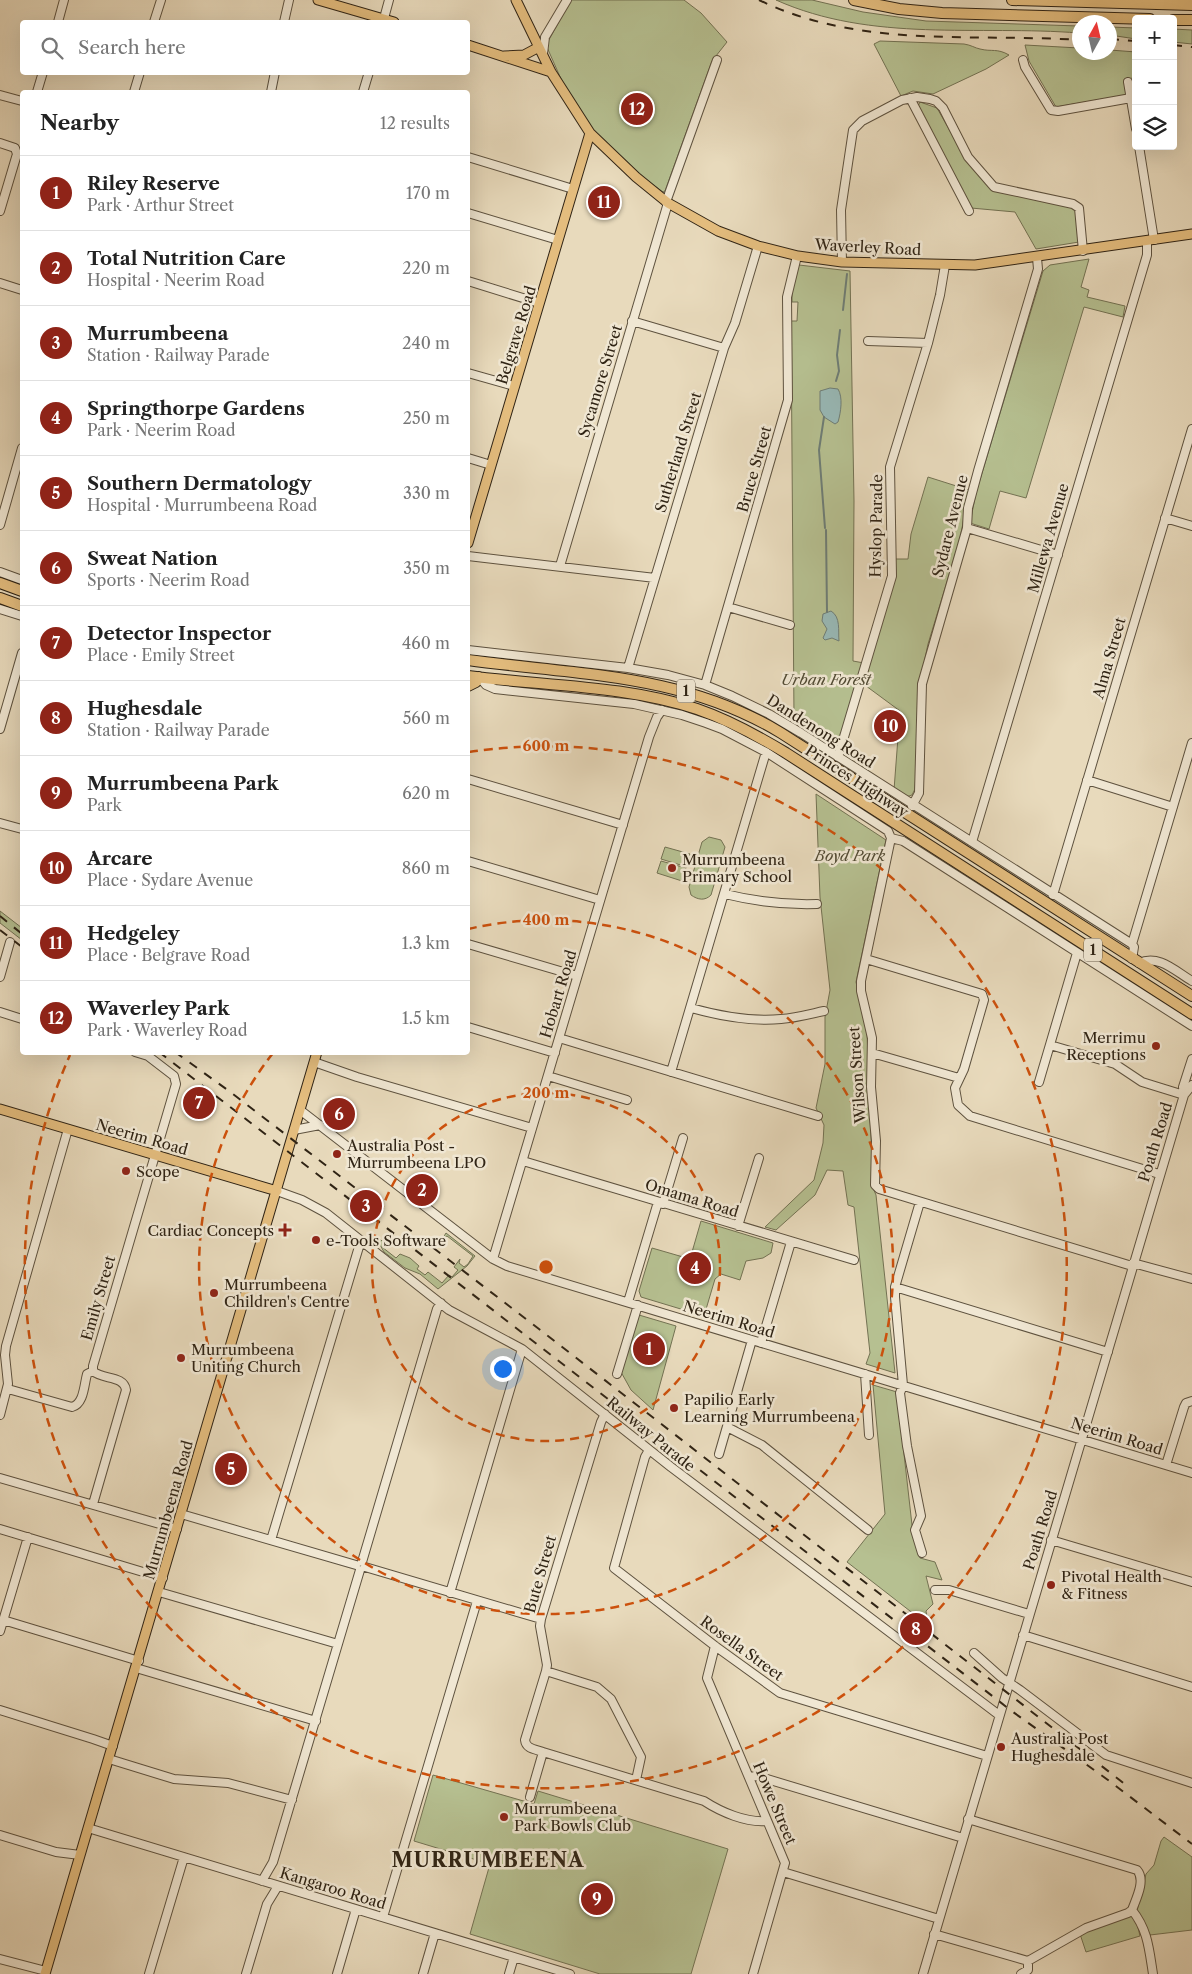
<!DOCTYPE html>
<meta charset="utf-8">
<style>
:root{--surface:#fff;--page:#f2f2f2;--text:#222;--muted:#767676;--line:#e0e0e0;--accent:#8f2418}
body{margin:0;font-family:"Libre Caslon Text",serif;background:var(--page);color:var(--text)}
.controls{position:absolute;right:15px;top:15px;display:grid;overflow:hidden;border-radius:5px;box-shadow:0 5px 20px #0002}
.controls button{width:45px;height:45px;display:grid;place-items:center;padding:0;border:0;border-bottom:1px solid var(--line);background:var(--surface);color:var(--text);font:25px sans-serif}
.compass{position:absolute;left:1072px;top:15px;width:45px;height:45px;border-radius:50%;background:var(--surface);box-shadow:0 5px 20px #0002;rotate:8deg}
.you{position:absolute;left:502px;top:1368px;width:18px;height:18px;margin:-12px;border:4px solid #fff;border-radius:50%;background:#1a73e8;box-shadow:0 0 0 8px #1a73e833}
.badge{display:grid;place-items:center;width:32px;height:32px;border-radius:50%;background:var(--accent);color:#fff;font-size:16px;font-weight:700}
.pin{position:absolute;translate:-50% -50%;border:2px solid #fff;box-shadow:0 1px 5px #0006}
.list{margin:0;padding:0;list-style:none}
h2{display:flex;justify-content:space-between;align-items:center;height:65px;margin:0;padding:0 20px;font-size:21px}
h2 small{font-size:16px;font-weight:400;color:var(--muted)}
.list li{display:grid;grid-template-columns:32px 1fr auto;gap:15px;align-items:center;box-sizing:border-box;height:75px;padding:0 20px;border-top:1px solid var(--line)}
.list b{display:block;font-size:19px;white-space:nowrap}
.list p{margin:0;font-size:16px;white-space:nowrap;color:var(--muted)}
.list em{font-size:16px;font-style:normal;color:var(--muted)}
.icon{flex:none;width:28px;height:28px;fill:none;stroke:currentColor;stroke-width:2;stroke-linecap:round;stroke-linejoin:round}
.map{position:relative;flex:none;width:1192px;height:1974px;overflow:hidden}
.search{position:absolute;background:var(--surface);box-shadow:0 5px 20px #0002;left:20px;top:20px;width:450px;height:55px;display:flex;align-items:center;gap:12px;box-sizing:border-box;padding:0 18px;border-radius:5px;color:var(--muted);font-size:19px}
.panel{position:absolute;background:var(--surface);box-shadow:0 5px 20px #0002;left:20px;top:90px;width:450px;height:965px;border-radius:5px}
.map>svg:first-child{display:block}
.green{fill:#b6c091;stroke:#737253}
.water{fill:#98b9b7;stroke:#6e7d76}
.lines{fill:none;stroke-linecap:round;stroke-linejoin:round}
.stream{stroke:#6e7d76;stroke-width:2}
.minor-casing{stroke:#5e523f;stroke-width:10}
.major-casing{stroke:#302415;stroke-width:11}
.highway-casing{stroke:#302415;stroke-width:12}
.minor{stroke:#f0e7d3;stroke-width:8}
.major{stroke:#e4bd7e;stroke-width:9}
.highway{stroke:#e4bd7e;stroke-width:10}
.rail{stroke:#302415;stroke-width:2;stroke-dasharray:9 9;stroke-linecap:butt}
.ring{fill:none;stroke:#cc510d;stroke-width:2.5;stroke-dasharray:9 6}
.poi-dot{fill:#8f2418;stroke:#f0e7d3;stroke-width:2}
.labels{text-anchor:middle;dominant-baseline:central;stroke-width:5;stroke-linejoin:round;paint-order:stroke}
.shield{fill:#f0e7d3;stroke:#6a5e4e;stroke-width:1}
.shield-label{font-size:14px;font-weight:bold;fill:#302415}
.street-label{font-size:15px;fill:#302415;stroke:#f0e7d3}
.park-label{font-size:15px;font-style:italic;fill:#524b34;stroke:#f0e7d3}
.poi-label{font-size:15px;fill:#302415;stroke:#f0e7d3;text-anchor:start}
.district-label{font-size:20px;font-weight:bold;letter-spacing:1px;fill:#302415;stroke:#f0e7d3}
.centre{fill:#cc510d;stroke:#f0e7d3;stroke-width:2.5}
.ring-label{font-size:15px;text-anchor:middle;font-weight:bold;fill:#cc510d;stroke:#f0e7d3;stroke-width:5;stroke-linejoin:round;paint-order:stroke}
</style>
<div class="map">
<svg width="1192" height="1974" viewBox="0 0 1192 1974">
<rect width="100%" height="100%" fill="#e8dabc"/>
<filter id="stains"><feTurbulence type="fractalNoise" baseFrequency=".004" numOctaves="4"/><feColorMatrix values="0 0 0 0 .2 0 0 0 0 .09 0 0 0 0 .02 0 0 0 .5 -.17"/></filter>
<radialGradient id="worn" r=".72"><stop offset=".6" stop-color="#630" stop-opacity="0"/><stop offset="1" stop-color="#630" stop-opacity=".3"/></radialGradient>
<path class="green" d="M571,0H684L701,13L727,42L712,61L665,191L663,192L638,174L592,131L565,88L546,45Z
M776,0H812L863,12L926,21L1079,26V33C978,25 872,43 776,0Z
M1110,27L1136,28V39L1110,35Z
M1173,29L1192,30V44L1173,42Z
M880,41L964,44C971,45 975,48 980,49C992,52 997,48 1009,55L986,69L933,94L913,91L901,96L874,44Z
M1025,45L1079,48L1080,52H1110V50L1136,52V68L1133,69L1134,78L1124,79L1126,95L1056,107L1029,61Z
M920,102L937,108L966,159L994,190L1073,206L1077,209L1079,242L1036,249L1015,212L971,208L918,106Z
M1089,259L1081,287L1089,290L1087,297L1125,306L1123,317L1084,307L1026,498L1000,491L989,529L970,523L976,493L1043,271L1050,265Z
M799,265L850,271L854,501L853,661L864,663L837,754L794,719L791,321H797L798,302H792V286Z
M928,477L969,490L960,539L928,644L921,678L915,789L912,795L906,797L894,790L900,711L862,683L896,576L895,559H908L911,534Z
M816,794L886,840L856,982L867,1032L873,1188L876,1195L895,1373L866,1364L870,1353L854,1207L848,1205L843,1171L827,1170L815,1195L776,1230L765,1227L814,1180L823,1143L824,1125L816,1108L825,1064V1017L830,990L820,897Z
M709,837L721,840L725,847L711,895C705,901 698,900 691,895L689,887L702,842Z
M665,847L690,854L687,867L661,859Z
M661,861L686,868L682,881L657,873Z
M0,911L22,928V940L0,923Z
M701,1221L773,1243L771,1253L763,1258L746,1261L740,1280L721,1274L715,1279L704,1316L641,1297L639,1291L652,1248L690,1259Z
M446,1233L475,1256L467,1266L438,1289L420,1274L405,1268L384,1252L375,1236L385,1243L382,1247L396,1258L400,1254L410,1258L419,1266L417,1269L425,1275L428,1272L442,1283L449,1275L452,1277L458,1270L454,1267L460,1259L459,1263L464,1267L468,1264L473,1256L447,1236L443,1238Z
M639,1315L676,1326L653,1410L631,1390L621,1372Z
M873,1385L897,1392L912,1525L920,1558L935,1562L942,1580L926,1576L933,1604L926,1611L928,1625L847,1562L885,1514Z
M433,1775L534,1804L538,1791L728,1849L691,1974H600L470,1934L490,1864L414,1841Z
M1164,1837L1192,1857V1930L1150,1935L1137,1911L1146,1874L1154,1865L1161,1841Z
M1135,1915L1140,1936L1086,1952L1080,1934L1105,1924Z"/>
<path class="water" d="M830,388L838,389C843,397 841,412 838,422L835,424L824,417L820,410V391Z
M831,611C841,617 838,631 839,641L832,638L825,640L823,638L827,629L822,621L823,614Z"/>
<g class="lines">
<path class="stream" d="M843,310L847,274
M836,381L839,371L837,355L840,330
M824,417L819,450L825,528
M826,530L827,612"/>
<g class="minor-casing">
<path id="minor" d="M58,22L64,0
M154,22L161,0
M284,22L289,0
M383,22L389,0
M543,54L545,37L567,0
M1023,60L1025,67L1051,110L1058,111L1131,98
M1128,82L1136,129
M37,92L43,72
M134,92L140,72
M271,92L275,72
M363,92L369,72
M0,95L22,101
M910,98L969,211
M0,143L15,148L17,154L0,211
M1139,146L1154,240
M468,157L573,189
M666,202L717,60
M468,213L558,240
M842,262L841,210L853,130L862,121L902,100L917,97L930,99L936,101L943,108L968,157L994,187L1073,204L1079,208L1083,251
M468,281L539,303
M0,283L22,290
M632,321L724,348
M868,341L928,343
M468,373L514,386
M468,458L491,465
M1165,518L1192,526
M0,525L22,448
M967,528L1058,555
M468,556L655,578
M560,566L668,203
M0,572L22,580
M728,607L790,625
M0,609L22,616
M468,650L628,668L668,675L705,685L732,696L769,714L801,733L1132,944L1134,947L1132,959
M628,668L724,348L735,323L758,246
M479,677L486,685L495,689L634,704L682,715L706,723L722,729L766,752L888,831L891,838L903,841L1192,1026
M705,685L788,400L787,297L797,256
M0,729L22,653
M838,757L892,576L890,467L928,343L940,295L945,265
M468,779L623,825
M1087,780L1173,807
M912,806L919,793L922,684L967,528L968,508L978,471L1038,269L1037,258
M0,823L22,829
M891,838L861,981V991L872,1038L871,1087L876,1141L875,1185L879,1189L1132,1266
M972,842L1147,255V241
M468,861L600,900
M725,894C757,902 784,905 817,904
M1053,895L1192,429
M468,944L577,976
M1132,944L1192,743
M866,959L982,994L984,1000L964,1069L955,1088L958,1105L970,1116L1159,1174
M1139,963C1159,954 1175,971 1192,981
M0,977L10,942
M691,1008C720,1016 750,1022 781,1019C795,1018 810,1014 824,1011
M0,1012L22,1019
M468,1027L555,1053
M559,1038L818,1116
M1050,1045L1115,1064L1142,1082L1184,1095
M872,1053L959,1078
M314,1062L357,1077L532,1128
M671,1072L766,752
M548,1076L627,1100
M1039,1082L1077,953
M1184,1095L1192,1085
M300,1110L493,1259L507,1266L1192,1473
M294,1130L320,1125
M523,1161L854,1260
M277,1191L302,1200L326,1213L449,1310L522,1349L671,1467L999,1715
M920,1202L895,1287V1297L903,1385L900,1393L907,1446L921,1516L915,1530L922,1553
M663,1204L683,1138
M738,1226L759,1158
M493,1259L649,737L657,717L662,710
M1133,1263L1192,1279
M895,1287L1108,1352
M628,1302L658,1202
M761,1343L791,1242
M617,1374L638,1305
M865,1374L869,1435
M8,1389L72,1407C84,1404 84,1385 87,1374L93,1371
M605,1414L601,1422L541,1619L540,1626L547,1665L546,1671L525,1740C526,1749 535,1749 543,1752L704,1801C721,1812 746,1823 767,1821
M0,1415L8,1384L5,1355L6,1346L68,1129
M727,1427L762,1445L868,1530
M649,1450L645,1457L614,1568L715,1646L780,1693L987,1756
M719,1454L752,1340
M1166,1465L1184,1407L1186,1403L1192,1401
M0,1478L177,1529
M93,1504L126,1390C124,1375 102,1380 93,1371V1366L176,1084L174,1076L148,1056L135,1052
M181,1514L356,1565
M0,1529L163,1578
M271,1540L361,1240
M1051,1540L1192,1582
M362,1562L437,1309L441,1303
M365,1567L541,1619
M935,1590H949L1029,1614
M159,1592L338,1644
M450,1593L522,1349
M3,1620L139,1661
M0,1631L28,1537
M1023,1635L1192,1687
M715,1646L707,1678L785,1863L753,1974
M974,1653L1002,1678L1020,1690L1106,1755L1192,1783
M136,1668L316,1721
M546,1671L597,1687L611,1699L641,1757L636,1780
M0,1710L93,1739L113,1746
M109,1759L174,1779L228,1783L292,1800
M749,1777L757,1776L963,1838
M530,1797L543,1752
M968,1819L1137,1870C1146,1880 1136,1899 1132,1910
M88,1828L570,1974
M0,1835L56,1852L80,1855
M783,1872L939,1919
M262,1881L273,1862L360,1570
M1132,1910C1148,1930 1149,1949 1153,1974
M383,1917L477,1601
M934,1934L1028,1961L1086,1928L1128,1913L1132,1910
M0,1959L46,1971
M149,1974L184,1857
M246,1974L267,1904L278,1886
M337,1974L356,1909
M423,1974L435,1933
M509,1974L514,1957
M923,1974L1184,1095L1183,1087L1192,1059
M1021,1974L1028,1970V1961"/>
</g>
<g class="major-casing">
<path id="major" d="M318,0L394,22
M516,0L551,72L590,133L636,177L668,203L718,231L758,246L798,256L842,262L975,265L1192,234
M468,45L551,72
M504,56L524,55L539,47
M468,543L590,133
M0,1109L277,1191
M45,1974L317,1052"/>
</g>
<g class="highway-casing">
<path id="highway" d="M854,0L899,9L942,13L1150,19
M1012,0L1192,5
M1173,20H1192
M0,583L22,591
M0,598L22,606
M468,660C577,675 683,673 781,733L1192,996
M468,676C544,686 624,685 697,709C729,720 758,736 786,753L1192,1014
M468,686L476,682L479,677"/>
</g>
<use href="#minor" class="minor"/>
<use href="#major" class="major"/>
<use href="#highway" class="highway"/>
<path class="rail" d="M759,0C860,49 971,33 1080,40
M1110,39L1136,41
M1173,45L1192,47
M0,916L22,934
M0,930L22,947
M159,1052L1013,1712L1108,1780L1192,1844
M175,1052L229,1091L539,1329L1126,1785"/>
</g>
<g class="ring">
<circle cx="546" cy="1267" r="174"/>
<path d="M468 929A347 347 0 1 1 273 1053"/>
<path d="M469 752A521 521 0 1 1 70 1055"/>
</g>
<g class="poi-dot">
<circle cx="672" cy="868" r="5"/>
<circle cx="1156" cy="1046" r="5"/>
<circle cx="337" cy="1154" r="5"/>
<circle cx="126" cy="1171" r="5"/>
<path d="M282.5 1222.5h5v5h5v5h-5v5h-5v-5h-5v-5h5z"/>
<circle cx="316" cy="1240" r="5"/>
<circle cx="214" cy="1293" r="5"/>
<circle cx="181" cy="1358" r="5"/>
<circle cx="674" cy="1408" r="5"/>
<circle cx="1051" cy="1585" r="5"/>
<circle cx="1001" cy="1747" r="5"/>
<circle cx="504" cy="1817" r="5"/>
</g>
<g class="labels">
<g class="shield">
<rect x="677" y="679.5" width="18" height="23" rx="4"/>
<rect x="1084" y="938.5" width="18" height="23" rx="4"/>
</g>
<g class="shield-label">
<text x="686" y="691">1</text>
<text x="1093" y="950">1</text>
</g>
<g class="street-label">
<text transform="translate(868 247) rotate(3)">Waverley Road</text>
<text transform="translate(516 335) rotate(-73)">Belgrave Road</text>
<text transform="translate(600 381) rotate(-73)">Sycamore Street</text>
<text transform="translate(678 452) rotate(-73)">Sutherland Street</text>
<text transform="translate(754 469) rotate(-74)">Bruce Street</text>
<text transform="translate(876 526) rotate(-89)">Hyslop Parade</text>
<text transform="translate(950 526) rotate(-76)">Sydare Avenue</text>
<text transform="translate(1048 538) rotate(-74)">Millewa Avenue</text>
<text transform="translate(1109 658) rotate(-74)">Alma Street</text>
<text transform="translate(821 731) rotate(32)">Dandenong Road</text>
<text transform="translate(857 781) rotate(33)">Princes Highway</text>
<text transform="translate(558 994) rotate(-73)">Hobart Road</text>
<text transform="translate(857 1075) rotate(-94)">Wilson Street</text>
<text transform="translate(142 1137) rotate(16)">Neerim Road</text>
<text transform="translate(1155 1142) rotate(-73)">Poath Road</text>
<text transform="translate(692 1198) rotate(17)">Omama Road</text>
<text transform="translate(98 1298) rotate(-74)">Emily Street</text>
<text transform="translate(729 1319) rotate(17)">Neerim Road</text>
<text transform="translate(651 1434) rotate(39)">Railway Parade</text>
<text transform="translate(1117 1436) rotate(17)">Neerim Road</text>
<text transform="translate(168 1510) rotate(-74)">Murrumbeena Road</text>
<text transform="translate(1040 1530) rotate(-73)">Poath Road</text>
<text transform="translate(540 1574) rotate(-74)">Bute Street</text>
<text transform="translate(742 1648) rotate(36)">Rosella Street</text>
<text transform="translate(775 1803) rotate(67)">Howe Street</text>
<text transform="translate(333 1888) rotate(17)">Kangaroo Road</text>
</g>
<g class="park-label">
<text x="826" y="679">Urban Forest</text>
<text x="850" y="855">Boyd Park</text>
</g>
<g class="poi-label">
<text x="682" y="859">Murrumbeena<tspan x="682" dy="17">Primary School</tspan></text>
<text x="1146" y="1037" text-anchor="end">Merrimu<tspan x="1146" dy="17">Receptions</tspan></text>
<text x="347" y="1145">Australia Post -<tspan x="347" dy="17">Murrumbeena LPO</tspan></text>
<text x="136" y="1171">Scope</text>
<text x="274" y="1230" text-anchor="end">Cardiac Concepts</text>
<text x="326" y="1240">e-Tools Software</text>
<text x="224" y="1284">Murrumbeena<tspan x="224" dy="17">Children's Centre</tspan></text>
<text x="191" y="1349">Murrumbeena<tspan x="191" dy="17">Uniting Church</tspan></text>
<text x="684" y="1399">Papilio Early<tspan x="684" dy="17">Learning Murrumbeena</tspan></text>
<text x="1061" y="1576">Pivotal Health<tspan x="1061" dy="17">&amp; Fitness</tspan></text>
<text x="1011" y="1738">Australia Post<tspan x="1011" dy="17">Hughesdale</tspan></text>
<text x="514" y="1808">Murrumbeena<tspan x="514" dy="17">Park Bowls Club</tspan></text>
</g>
<g class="district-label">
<text x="488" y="1860">MURRUMBEENA</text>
</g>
</g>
<circle cx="546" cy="1267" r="8" class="centre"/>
<g class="ring-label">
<text x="546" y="751">600 m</text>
<text x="546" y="925">400 m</text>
<text x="546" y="1098">200 m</text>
</g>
<rect width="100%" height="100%" filter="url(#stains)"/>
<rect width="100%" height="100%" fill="url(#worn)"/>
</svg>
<div class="controls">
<button>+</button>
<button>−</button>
<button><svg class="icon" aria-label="layers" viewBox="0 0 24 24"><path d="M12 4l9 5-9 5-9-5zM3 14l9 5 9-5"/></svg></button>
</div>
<svg class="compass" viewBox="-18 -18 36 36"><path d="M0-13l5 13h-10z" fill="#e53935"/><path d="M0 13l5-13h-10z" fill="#767676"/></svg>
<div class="you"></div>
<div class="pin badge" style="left:649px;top:1349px">1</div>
<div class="pin badge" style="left:422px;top:1190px">2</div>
<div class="pin badge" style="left:366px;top:1206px">3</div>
<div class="pin badge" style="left:695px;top:1268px">4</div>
<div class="pin badge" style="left:231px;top:1469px">5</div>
<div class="pin badge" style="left:339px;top:1114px">6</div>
<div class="pin badge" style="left:199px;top:1103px">7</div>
<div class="pin badge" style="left:916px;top:1629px">8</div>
<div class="pin badge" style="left:597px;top:1899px">9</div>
<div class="pin badge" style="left:890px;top:726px">10</div>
<div class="pin badge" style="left:604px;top:202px">11</div>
<div class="pin badge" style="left:637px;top:109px">12</div>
<div class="search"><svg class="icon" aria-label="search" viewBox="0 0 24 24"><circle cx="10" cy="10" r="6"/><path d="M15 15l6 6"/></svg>Search here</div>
<section class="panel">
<h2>Nearby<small>12 results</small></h2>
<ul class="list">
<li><span class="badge">1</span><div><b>Riley Reserve</b><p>Park · Arthur Street</p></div><em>170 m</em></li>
<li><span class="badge">2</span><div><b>Total Nutrition Care</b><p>Hospital · Neerim Road</p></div><em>220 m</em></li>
<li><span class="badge">3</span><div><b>Murrumbeena</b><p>Station · Railway Parade</p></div><em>240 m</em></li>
<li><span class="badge">4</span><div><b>Springthorpe Gardens</b><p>Park · Neerim Road</p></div><em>250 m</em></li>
<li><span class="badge">5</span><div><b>Southern Dermatology</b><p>Hospital · Murrumbeena Road</p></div><em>330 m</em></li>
<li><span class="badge">6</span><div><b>Sweat Nation</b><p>Sports · Neerim Road</p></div><em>350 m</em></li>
<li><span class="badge">7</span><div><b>Detector Inspector</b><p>Place · Emily Street</p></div><em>460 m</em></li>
<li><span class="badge">8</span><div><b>Hughesdale</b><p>Station · Railway Parade</p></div><em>560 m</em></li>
<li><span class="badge">9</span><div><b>Murrumbeena Park</b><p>Park</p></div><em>620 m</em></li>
<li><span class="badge">10</span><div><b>Arcare</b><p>Place · Sydare Avenue</p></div><em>860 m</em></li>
<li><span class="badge">11</span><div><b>Hedgeley</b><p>Place · Belgrave Road</p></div><em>1.3 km</em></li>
<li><span class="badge">12</span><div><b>Waverley Park</b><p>Park · Waverley Road</p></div><em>1.5 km</em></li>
</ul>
</section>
</div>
